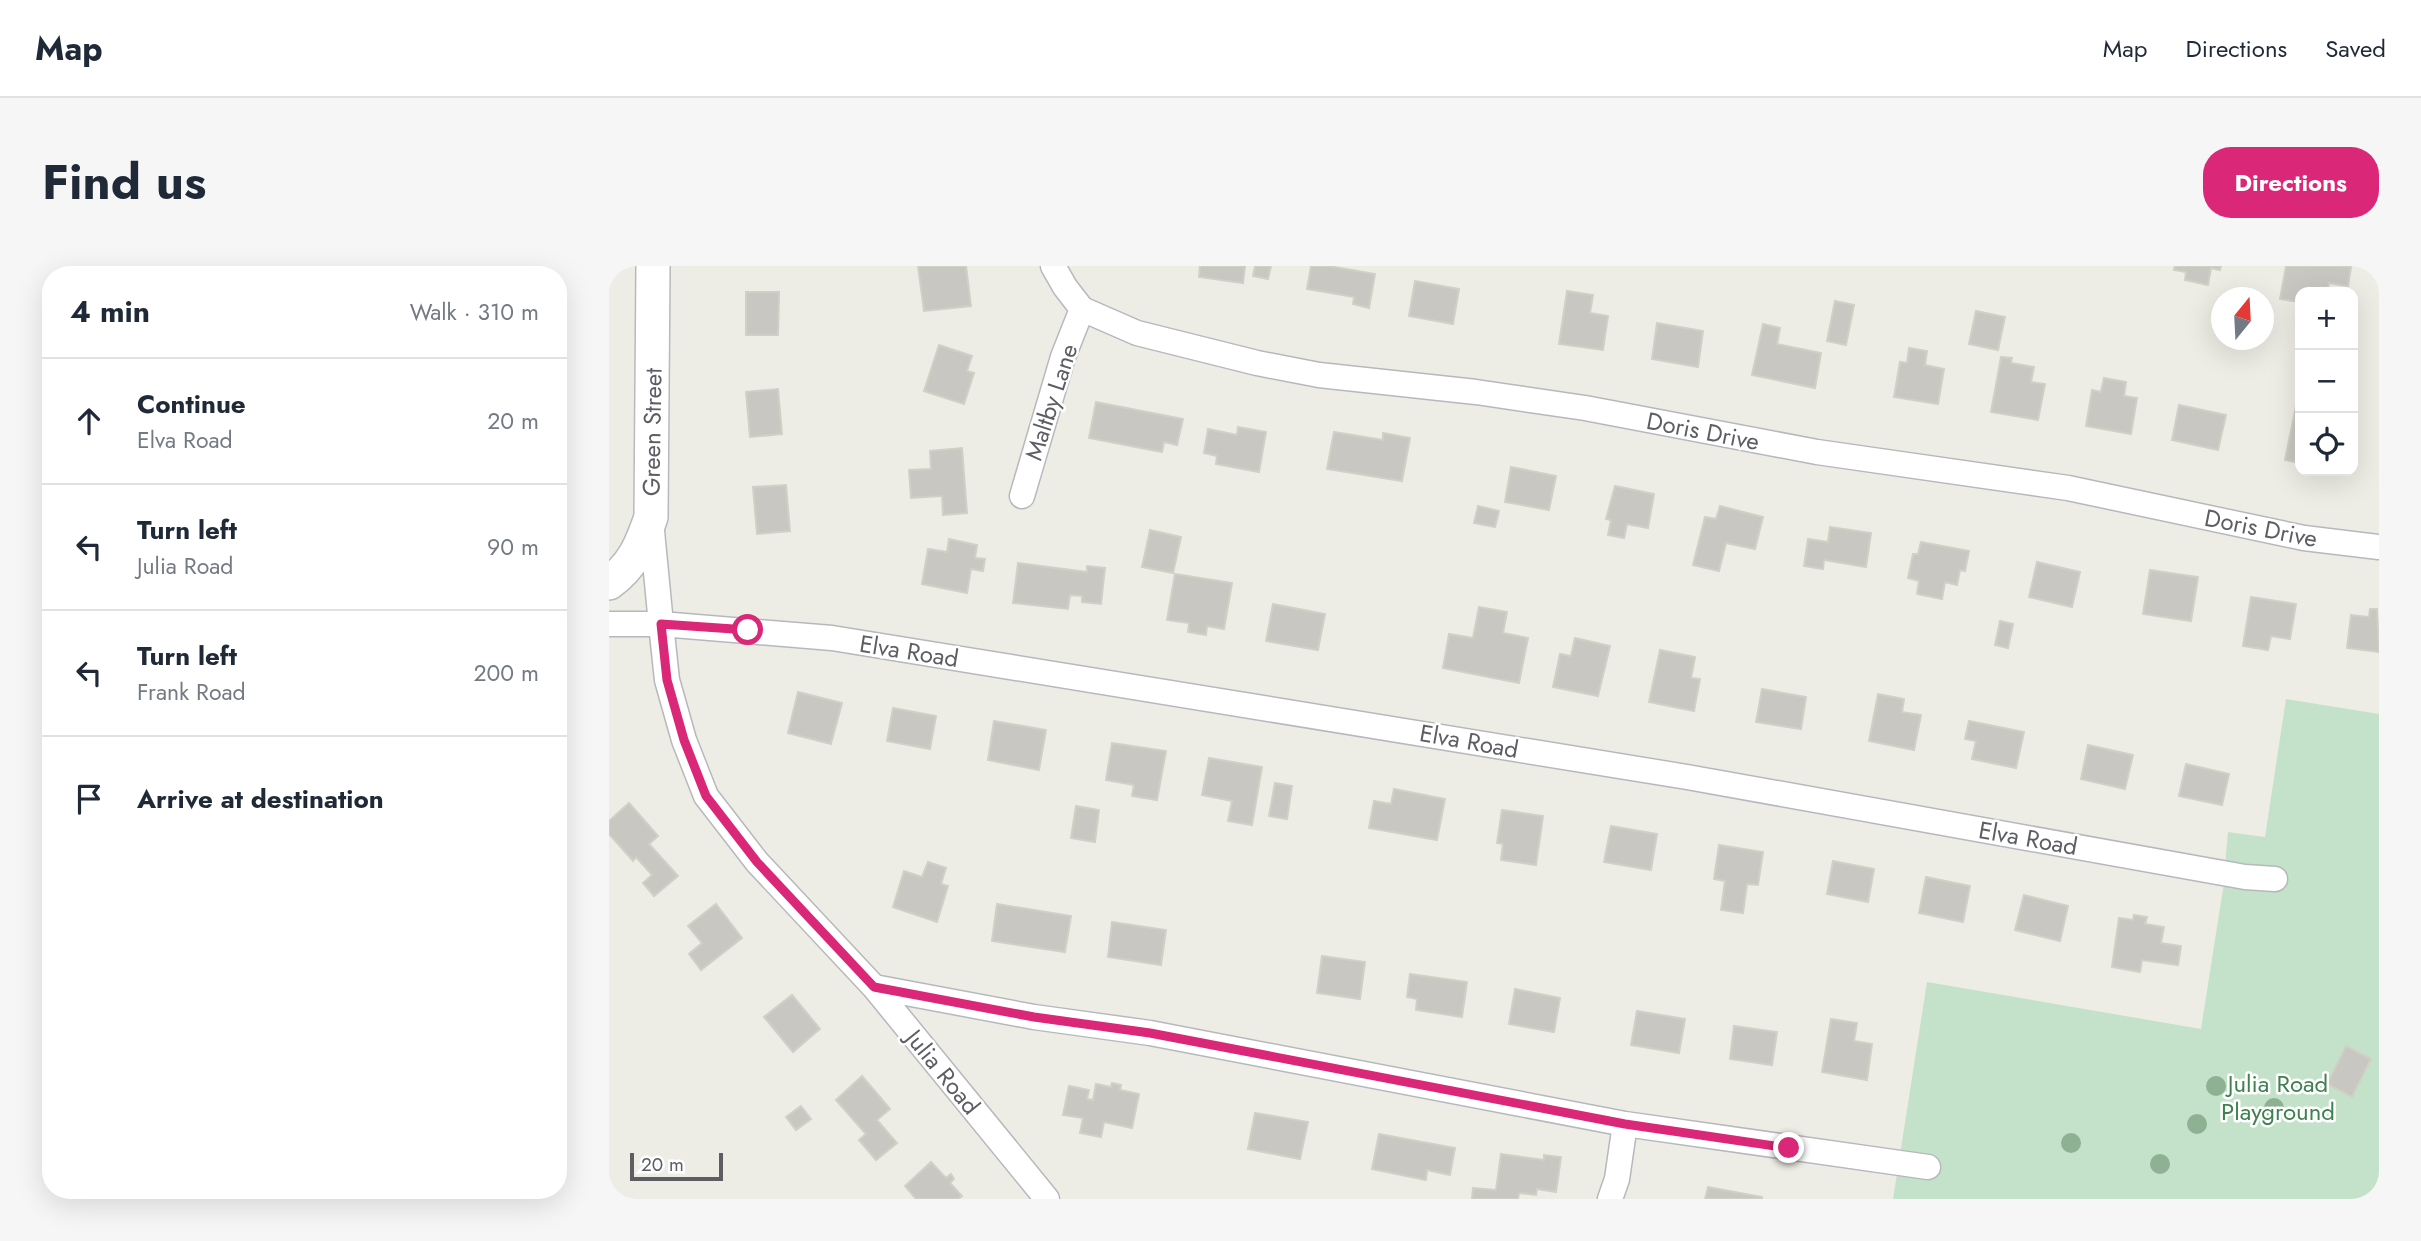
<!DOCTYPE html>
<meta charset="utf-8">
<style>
:root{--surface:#fff;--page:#f6f6f7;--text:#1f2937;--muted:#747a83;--line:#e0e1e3;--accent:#db2777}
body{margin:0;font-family:Jost,sans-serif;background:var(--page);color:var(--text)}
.controls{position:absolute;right:21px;top:21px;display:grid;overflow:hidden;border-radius:14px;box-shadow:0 7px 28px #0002}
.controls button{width:63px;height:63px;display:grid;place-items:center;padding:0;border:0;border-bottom:2px solid var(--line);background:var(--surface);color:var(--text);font:35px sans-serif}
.compass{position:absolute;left:1602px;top:21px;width:63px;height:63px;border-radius:50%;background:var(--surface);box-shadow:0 7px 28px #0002;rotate:18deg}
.scale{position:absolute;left:21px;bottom:18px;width:93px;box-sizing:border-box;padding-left:7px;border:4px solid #5c5e63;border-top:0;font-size:19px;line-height:24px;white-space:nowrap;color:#5c5e63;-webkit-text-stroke:5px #fff;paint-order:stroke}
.stop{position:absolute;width:21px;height:21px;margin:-16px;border:5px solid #db2777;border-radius:50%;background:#fff}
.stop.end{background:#db2777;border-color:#fff;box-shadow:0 2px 7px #0008}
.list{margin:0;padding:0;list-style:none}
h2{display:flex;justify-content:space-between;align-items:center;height:91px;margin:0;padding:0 28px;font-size:30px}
h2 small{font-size:23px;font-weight:400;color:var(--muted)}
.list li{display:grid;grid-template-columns:46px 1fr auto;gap:21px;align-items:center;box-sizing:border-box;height:126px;padding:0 28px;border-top:2px solid var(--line)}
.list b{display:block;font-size:26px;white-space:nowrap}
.list p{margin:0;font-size:23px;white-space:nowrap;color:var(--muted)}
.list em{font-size:23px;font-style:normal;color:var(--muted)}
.icon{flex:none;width:38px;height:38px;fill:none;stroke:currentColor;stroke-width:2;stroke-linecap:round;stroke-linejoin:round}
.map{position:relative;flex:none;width:1770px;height:933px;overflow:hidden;border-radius:28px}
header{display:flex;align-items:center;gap:42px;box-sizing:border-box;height:98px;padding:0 35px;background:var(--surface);border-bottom:2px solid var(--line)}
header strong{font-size:33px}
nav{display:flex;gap:38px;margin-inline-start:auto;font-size:24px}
.intro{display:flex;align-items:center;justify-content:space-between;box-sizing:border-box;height:168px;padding:0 42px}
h1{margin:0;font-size:49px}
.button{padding:18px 32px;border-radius:28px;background:var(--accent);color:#fff;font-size:24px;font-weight:700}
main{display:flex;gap:42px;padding:0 42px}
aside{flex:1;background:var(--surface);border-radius:28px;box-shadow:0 7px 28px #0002}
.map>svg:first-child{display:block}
.green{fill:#c4e2ca}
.building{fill:#c9c7c1;stroke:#d1d0c4;stroke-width:2}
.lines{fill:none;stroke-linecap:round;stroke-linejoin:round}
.minor-casing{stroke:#b7b8bd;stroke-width:27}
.secondary-casing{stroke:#b8b9bf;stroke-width:36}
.minor{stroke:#fff;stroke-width:24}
.secondary{stroke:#fff;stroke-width:33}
.tree{fill:#8db192}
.route{stroke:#db2777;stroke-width:9}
.labels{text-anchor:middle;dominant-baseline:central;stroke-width:5;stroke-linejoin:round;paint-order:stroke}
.street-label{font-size:24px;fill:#5c5e63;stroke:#fff}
.park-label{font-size:24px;fill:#3f804f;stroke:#fff}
</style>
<header>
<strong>Map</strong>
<nav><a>Map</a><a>Directions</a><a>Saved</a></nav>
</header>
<div class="intro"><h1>Find us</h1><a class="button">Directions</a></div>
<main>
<aside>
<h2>4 min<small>Walk · 310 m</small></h2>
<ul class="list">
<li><svg class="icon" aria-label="ahead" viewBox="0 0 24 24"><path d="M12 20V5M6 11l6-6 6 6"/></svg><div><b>Continue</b><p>Elva Road</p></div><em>20 m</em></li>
<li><svg class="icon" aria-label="left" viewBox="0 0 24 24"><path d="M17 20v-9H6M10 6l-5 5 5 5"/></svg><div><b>Turn left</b><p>Julia Road</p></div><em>90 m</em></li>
<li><svg class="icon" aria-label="left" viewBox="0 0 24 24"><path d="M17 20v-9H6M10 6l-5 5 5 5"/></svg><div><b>Turn left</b><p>Frank Road</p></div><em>200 m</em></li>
<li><svg class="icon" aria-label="arrive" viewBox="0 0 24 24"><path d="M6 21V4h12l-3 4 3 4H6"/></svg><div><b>Arrive at destination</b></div></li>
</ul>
</aside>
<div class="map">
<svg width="1770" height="933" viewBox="0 0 1770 933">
<rect width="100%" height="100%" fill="#edede5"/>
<path class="green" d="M1677,433L1770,448V933H1284L1318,716L1592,763L1614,623L1619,566L1656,571Z"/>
<path class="building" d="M309,0H357L362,40L315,45Z
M591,0H636L634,17L590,11Z
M646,0H662L659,13L644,10Z
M702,0H720L766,8L760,42L744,38L745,31L698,23Z
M1566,0H1612L1611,4L1602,2L1599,19L1576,14L1577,6L1565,4Z
M1677,0H1738L1742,1L1739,20L1720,17L1719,22L1712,21L1711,26H1691V36L1671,33Z
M806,15L850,23L844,58L800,50Z
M958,25L984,29L981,47L999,50L994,84L950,78Z
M137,26H170L169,69H137Z
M1226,35L1245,39L1237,79L1218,75Z
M1367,45L1396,51L1389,84L1360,78Z
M1048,57L1094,65L1089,101L1043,93Z
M1154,58L1171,62L1168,78L1212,87L1206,122L1143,109Z
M330,79L363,90L358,105L365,107L355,138L315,125Z
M1300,82L1318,85L1316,99L1335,103L1329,138L1285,131L1291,96L1298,97Z
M1392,91L1403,92L1402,97L1425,101L1422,116L1436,118L1429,154L1382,146Z
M1495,112L1517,116L1515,130L1528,132L1522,168L1477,160L1483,124L1492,126Z
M169,123L173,168L141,171L137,126Z
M1690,125H1691V197L1676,194Z
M487,136L574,153L568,179L555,176L553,186L480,172Z
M1570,139L1617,149L1609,184L1563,174Z
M629,161L657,166L650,206L607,198L608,190L595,187L599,163L628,169Z
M725,166L774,174V167L801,172L793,215L718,203Z
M353,182L358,247L334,249L333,230L302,232L300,204L322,203L321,185Z
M902,201L947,210L940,244L896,236Z
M177,219L181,265L148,268L144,221Z
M1006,220L1045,228L1039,262L1018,258L1015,272L999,269L1002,254L997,253Z
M869,240L890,245L886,261L865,257Z
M1111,240L1154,251L1146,283L1117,277L1110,305L1084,299L1096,251L1107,253Z
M1221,261L1262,267L1257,301L1215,294L1214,303L1195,300L1199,273L1219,276Z
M541,264L572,271L564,307L533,301Z
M340,273L368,279L366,292L376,293L374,305L362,303L358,327L313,318L319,283L338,286Z
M1312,276L1360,285L1356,305L1351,304L1348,319L1336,316L1333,333L1308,328L1310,315L1299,312L1304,288H1309Z
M1428,296L1471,306L1463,341L1420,331Z
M409,297L478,306V300L496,302L492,338L473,336V330L461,329L459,343L404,337Z
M1541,304L1589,311L1582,355L1534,348Z
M566,308L623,317L615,363L598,360L597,369L579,366L580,357L558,354Z
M1642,331L1687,338L1681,373L1662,370L1659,384L1634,380Z
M664,338L716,348L709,384L657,375Z
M870,341L898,346L894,367L919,372L910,417L834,402L840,368L864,372Z
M1761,343H1768L1770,386L1738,382L1742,349L1760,351Z
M1391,355L1404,358L1399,382L1386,379Z
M966,372L1001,380L989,430L944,421L951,388L962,390Z
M1051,384L1086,391L1082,412L1091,413L1085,445L1040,436Z
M1153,423L1197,431L1192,463L1147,456Z
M189,426L233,437L222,478L179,467Z
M1269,428L1295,433L1293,446L1312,449L1305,484L1260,475Z
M284,442L327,450L321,483L278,475Z
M385,455L437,464L430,504L379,494Z
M1360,455L1415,466L1407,502L1363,493L1367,475L1356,473Z
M503,477L557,485L548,534L523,530L525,519L497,514Z
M1479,479L1524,489L1516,523L1472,513Z
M600,492L653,501L643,559L619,555L623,535L593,529Z
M1577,498L1620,508L1613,539L1570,530Z
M666,517L683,520L678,553L660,550Z
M785,523L836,533L828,574L760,562L765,535L782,538Z
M20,537L49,570L40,578L69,610L45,630L34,617L43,609L27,591L24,595L0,568V555Z
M467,540L490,544L486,576L462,572Z
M893,544L934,550L927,599L892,594L894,578L888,577Z
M1002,560L1048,568L1042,604L995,596Z
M1110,579L1154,586L1149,619L1138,618L1134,647L1112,644L1116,615L1105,613Z
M1224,595L1265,603L1259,636L1218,628Z
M319,596L337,602L332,618L339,620L328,656L284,641L295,605L313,611Z
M1317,611L1361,620L1354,656L1310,647Z
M1415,629L1459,640L1451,675L1406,664Z
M107,638L133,672L92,704L80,688L93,677L79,660Z
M388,638L462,650L456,686L383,675Z
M1525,649L1538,651L1536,658L1555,661L1552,677L1572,680L1569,699L1533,694L1531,706L1503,701L1510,652L1524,654Z
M503,656L557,664L552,699L499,691Z
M713,690L756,696L751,733L708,727Z
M801,708L858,716L853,751L807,744L808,733L798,731Z
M906,723L951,732L945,766L900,758Z
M183,729L211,763L184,786L155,751Z
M1028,745L1076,753L1070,787L1022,779Z
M1222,753L1248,757L1245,775L1263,778L1258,814L1213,806Z
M1125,760L1168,766L1163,799L1121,793Z
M1737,780L1762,793L1743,831L1718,818Z
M253,810L281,843L268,854L288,877L267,894L250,874L257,868L227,834Z
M503,817L512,819L511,824L530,828L523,862L495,856L492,871L471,867L474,852L454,849L460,820L480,824L478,833L484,834L487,818L502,821Z
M192,840L202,853L187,864L177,851Z
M646,847L699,856L691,893L639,883Z
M770,868L846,882L841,909L818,904L817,914L763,903Z
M892,888L935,894V889L952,891L947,926L928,923L927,929L910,927L909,933H863L864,922L887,924Z
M322,896L337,912L342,908L345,913L341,917L353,930L349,933H307L296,920Z
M1099,921L1153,931V933H1096Z"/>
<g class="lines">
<g class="minor-casing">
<path id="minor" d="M444,0L456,21L473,43L528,67L648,97L710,109L867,126L976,142L1208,186L1459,222L1695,272L1770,281
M413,230L454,91L473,43
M42,255L52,358L223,372L1078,511L1636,611L1666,613
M0,358H52L58,414L75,474L97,530L148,596L265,721L438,933
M265,721L425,751L541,767L1016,858L1319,901
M1001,933L1008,913L1016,858"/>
</g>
<g class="secondary-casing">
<path id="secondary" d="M0,317C24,300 33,278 42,251L44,0"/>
</g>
<use href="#minor" class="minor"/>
<use href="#secondary" class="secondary"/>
</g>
<g class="tree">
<circle cx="1607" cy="820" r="10"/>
<circle cx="1665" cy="842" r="10"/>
<circle cx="1588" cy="858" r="10"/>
<circle cx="1462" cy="877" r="10"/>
<circle cx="1551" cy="898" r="10"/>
</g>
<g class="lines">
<path class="route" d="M139,364L52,358L58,414L75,474L97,530L148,596L265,721L425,751L541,767L1016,858L1180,882"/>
</g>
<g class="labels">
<g class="street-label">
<text transform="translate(442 136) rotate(-72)">Maltby Lane</text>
<text transform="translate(1094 165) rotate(11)">Doris Drive</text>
<text transform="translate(43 166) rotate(-89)">Green Street</text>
<text transform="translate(1652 262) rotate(11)">Doris Drive</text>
<text transform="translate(300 385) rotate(9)">Elva Road</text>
<text transform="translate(860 475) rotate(10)">Elva Road</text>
<text transform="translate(1419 572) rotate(10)">Elva Road</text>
<text transform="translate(334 806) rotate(51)">Julia Road</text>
</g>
<g class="park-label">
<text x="1669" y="817">Julia Road<tspan x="1669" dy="28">Playground</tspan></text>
</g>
</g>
</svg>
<div class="controls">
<button>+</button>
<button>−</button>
<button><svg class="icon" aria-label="locate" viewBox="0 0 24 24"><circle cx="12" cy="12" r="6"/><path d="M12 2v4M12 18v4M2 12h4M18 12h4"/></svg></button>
</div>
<svg class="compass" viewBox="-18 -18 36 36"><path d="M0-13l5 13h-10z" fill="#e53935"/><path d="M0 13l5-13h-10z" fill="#747a83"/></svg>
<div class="scale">20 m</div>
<div class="stop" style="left:139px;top:364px"></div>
<div class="stop end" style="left:1180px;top:882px"></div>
</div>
</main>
